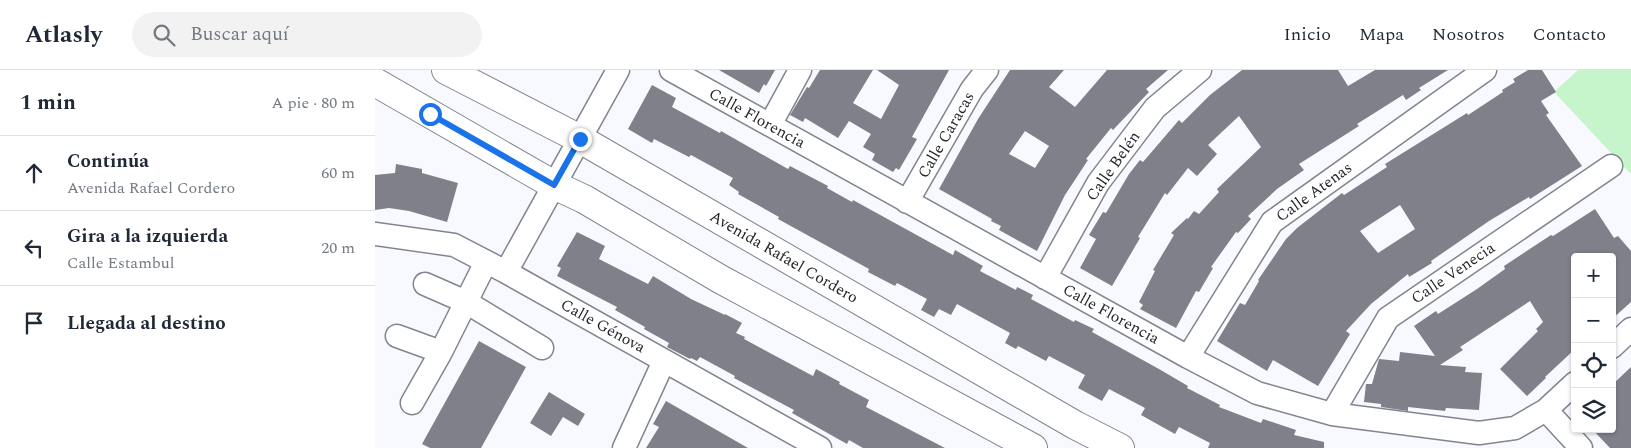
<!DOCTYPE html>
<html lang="es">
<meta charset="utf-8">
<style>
:root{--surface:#fff;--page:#f2f2f3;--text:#1f2937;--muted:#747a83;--line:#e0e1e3}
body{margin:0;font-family:Spectral,serif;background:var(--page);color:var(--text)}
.controls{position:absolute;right:15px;bottom:15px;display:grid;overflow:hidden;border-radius:5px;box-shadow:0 1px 4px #0004}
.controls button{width:45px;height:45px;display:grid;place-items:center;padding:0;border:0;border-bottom:1px solid var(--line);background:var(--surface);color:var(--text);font:25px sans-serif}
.stop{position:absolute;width:15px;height:15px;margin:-11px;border:4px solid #1a73e8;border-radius:50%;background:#fff}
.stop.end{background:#1a73e8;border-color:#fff;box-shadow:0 1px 5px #0008}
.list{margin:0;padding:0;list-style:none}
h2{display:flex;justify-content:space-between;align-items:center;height:65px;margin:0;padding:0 20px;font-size:21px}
h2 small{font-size:16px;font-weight:400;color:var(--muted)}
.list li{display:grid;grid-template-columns:32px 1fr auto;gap:15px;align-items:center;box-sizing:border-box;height:75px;padding:0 20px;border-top:1px solid var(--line)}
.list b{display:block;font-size:19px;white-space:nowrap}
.list p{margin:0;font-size:16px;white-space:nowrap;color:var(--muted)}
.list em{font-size:16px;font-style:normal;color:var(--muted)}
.icon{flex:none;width:28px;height:28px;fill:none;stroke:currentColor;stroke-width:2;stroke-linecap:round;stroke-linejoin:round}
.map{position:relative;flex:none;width:1256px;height:378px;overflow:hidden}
header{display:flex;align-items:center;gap:30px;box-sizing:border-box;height:70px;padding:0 25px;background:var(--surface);border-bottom:1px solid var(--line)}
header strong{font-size:24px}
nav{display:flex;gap:28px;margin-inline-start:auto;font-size:18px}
.search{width:350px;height:45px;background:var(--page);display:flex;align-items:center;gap:12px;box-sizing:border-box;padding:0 18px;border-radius:28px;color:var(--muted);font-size:19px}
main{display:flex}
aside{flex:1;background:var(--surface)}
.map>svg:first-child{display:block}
.green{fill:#c6f4cb}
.building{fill:#7f808a;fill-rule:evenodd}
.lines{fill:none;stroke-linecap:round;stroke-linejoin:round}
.minor-casing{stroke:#818590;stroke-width:25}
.major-casing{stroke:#818590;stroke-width:30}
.minor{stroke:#fff;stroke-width:22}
.major{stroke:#fff;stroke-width:28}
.route{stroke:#1a73e8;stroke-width:6}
.labels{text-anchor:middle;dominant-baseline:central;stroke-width:5;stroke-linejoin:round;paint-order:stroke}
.street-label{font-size:16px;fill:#24262a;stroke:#fff}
</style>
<header>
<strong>Atlasly</strong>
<div class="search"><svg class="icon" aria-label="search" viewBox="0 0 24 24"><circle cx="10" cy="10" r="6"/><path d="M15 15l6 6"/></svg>Buscar aquí</div>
<nav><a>Inicio</a><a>Mapa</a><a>Nosotros</a><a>Contacto</a></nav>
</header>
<main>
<aside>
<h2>1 min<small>A pie · 80 m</small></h2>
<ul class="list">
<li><svg class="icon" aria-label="ahead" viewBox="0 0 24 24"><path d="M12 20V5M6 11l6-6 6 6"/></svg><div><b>Continúa</b><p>Avenida Rafael Cordero</p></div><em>60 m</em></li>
<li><svg class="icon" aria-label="left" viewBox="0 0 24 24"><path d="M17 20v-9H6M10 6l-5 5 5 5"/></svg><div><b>Gira a la izquierda</b><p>Calle Estambul</p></div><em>20 m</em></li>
<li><svg class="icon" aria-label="arrive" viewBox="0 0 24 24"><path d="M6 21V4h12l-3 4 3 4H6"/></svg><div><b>Llegada al destino</b></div></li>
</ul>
</aside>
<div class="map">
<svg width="1256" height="378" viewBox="0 0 1256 378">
<rect width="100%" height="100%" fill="#f7f9fe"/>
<path class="green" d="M1203,0H1256V104L1179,22Z"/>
<path class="building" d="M344,0H400L391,16L389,14L384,23Z
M445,0H498L478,33L506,49L524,15L502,0H574L537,67L542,69L524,100L521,98L518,102L497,90L500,84L488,77L496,64L474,51L463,68L430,48L428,52L415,45L432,17L434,18Z
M635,0H689L674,17L700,37L732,0H793L771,19L774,22L738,60L736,58L711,89L713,90L690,125L662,181L624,160L626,156L616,151L617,149L564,119L603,49ZM650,61L674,76L660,98L634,84Z
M867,0H963L973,16L1000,0H1073L1044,18L1046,20L1031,30L1028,25L982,54L984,56L924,94L929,100L902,119L873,146L876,149L863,163L861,162L836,197L838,198L824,222L821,221L801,258L765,239L768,235L764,232L780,201L778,200L799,165L796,163L812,148L813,149L819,141L824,144L844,122L842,119L886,77L864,46L833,75L842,84L822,106L813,98L792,125L790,123L763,167L765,168L737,216L705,198L721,169L714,165L728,142L731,143L754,104L765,90L768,92L804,50L807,53L835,25Z
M1153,0H1167L1181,22L1166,31L1174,43L1171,45L1207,96L1155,129L1154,127L1114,151L1056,191L1057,193L1034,207L1033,204L996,234L971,261L975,264L943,316L898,290L892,301L842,271L865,233L870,235L884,211L883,210L911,169L922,158L967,123L969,125L1012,97L1010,94L1092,43L1093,45L1128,22L1127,20L1140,12L1138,9ZM1025,135L1040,159L1003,183L985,161Z
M277,15L301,28L297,37L345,63L346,61L413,99L415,96L453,116L452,118L477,132L478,130L578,185L580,180L608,196L605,201L641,220L642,217L658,225L656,229L699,252L700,250L719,259L717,262L784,299L813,316L812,318L845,335L844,337L886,353L888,349L921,360L919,365L949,372V378H833L835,373L804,357L800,364L766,345L770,338L734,319L727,331L703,318L710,305L674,286L671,291L643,276L641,279L630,273L635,263L582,234L576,245L564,239L559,247L546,240L552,229L522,213L520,216L493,202L494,199L403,149L404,147L363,124L364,122L354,115L358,108L316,85L314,87L279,69L277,73L253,59Z
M21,94L47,99V103L83,113L72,152L34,141L14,138L0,140V105L20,103Z
M1220,139L1239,168L1243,166L1256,181V232L1237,249V187H1200V279L1170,307L1171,308L1152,326L1125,299L1163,261L1161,259L1168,252L1155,231L1085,277L1088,280L1065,295L1091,297L1090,302L1107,303L1104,340L1071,338L1070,341L1033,337V341L1006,337V334L989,332L991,314H997L1004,289L1024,291L1025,282L1060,286L1039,256L1061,241L1063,244L1102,219L1130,199L1129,196L1176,165L1178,166Z
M202,162L230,176L224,189L273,214L278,206L316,229L350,245V244L367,253L361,263L370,267L369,269L438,306L441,299L465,312L464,314L494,330L491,337L570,378H488L474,370L472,374L417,343L419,340L359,308L360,306L325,287L322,291L316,288L315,289L292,277L294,273L269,259L270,257L240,240L242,237L182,206L186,198L182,196Z
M104,271L151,297L106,378H55L47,374Z
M1256,297V378H1235L1217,359H1237V315Z
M174,322L210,344L203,356L188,347L176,366L155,353Z
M291,331L373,378H271L284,357L278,354Z"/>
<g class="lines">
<g class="minor-casing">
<path id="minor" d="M296,0L813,287L882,323L957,344L1104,363L1140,358L1171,340L1200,313
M395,55L425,0
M532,132L597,19L612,0
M0,164L79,175L131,202L445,378
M131,202L243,0
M670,208L723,113L780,38L825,0
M50,214L91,232L167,278
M22,266L66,282
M1237,277L1256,259
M813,287L897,152L1110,0
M37,333L66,282L111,192
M1171,340L1206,378
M957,344L1013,248L1236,96
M249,378L289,291"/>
</g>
<g class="major-casing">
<path id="major" d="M71,0L205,69L700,355L745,378
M0,12L179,115L209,129L345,209L658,378"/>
</g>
<use href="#minor" class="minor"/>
<use href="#major" class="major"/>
</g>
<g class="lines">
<path class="route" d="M55,44L179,115L205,69"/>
</g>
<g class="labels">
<g class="street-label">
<text transform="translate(382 48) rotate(29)">Calle Florencia</text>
<text transform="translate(571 65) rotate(-60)">Calle Caracas</text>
<text transform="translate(738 96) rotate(-55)">Calle Belén</text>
<text transform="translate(939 122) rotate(-36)">Calle Atenas</text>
<text transform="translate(409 187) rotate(30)">Avenida Rafael Cordero</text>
<text transform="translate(1078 203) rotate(-34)">Calle Venecia</text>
<text transform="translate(736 244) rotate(29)">Calle Florencia</text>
<text transform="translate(228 256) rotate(29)">Calle Génova</text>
</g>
</g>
</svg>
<div class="controls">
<button>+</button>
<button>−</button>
<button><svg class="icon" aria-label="locate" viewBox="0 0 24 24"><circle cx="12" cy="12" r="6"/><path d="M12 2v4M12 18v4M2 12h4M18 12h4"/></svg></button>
<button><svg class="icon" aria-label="layers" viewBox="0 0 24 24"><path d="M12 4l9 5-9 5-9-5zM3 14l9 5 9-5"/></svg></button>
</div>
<div class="stop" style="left:55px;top:44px"></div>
<div class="stop end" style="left:205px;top:69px"></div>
</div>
</main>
